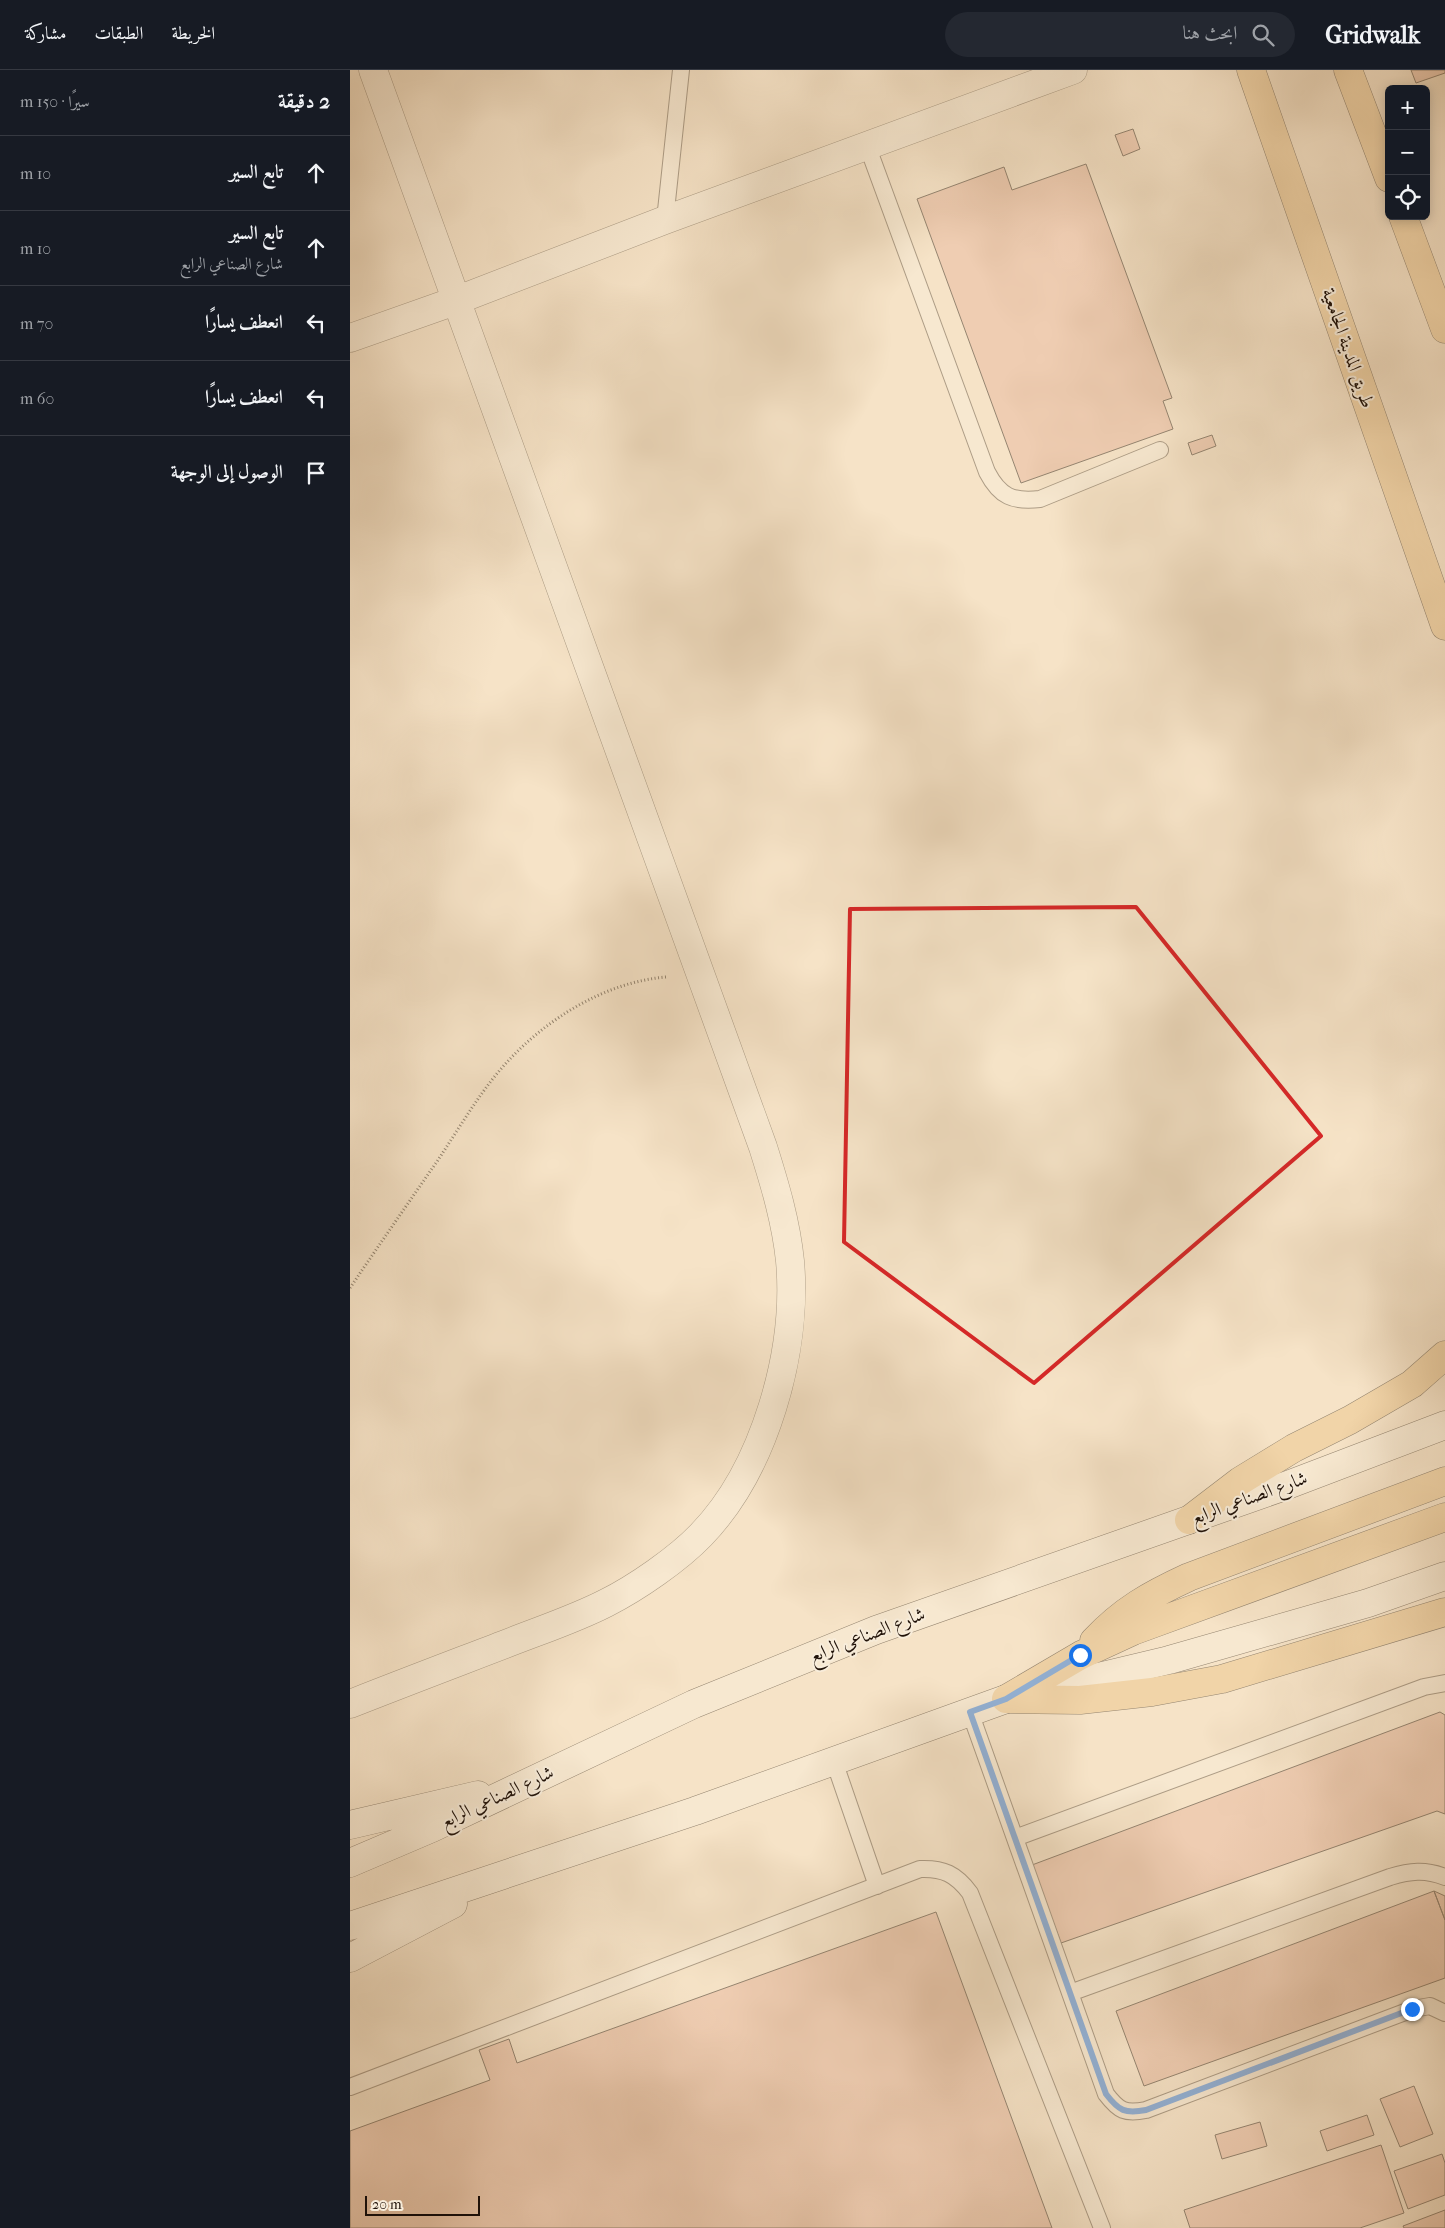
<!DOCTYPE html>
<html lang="ar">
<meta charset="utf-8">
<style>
:root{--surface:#171b24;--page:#242831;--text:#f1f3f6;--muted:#9ea1a6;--line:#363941}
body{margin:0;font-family:"IM FELL French Canon",Amiri,serif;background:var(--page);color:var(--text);direction:rtl}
.controls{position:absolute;right:15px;top:15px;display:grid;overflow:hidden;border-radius:8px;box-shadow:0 2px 12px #0003}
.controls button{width:45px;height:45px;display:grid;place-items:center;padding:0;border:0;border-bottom:1px solid var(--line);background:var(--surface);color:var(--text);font:25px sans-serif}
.scale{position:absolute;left:15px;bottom:12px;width:115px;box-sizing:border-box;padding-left:5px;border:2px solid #201209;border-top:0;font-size:14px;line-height:18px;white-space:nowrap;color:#201209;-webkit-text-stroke:4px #f8eddb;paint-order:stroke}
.stop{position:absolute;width:15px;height:15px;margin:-11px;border:4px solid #1a73e8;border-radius:50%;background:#fff}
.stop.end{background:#1a73e8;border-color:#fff;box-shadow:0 1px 5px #0008}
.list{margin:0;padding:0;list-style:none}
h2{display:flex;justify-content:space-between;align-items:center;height:65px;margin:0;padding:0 20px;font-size:21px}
h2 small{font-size:16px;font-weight:400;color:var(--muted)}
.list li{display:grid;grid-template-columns:32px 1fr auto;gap:15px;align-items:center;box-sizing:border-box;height:75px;padding:0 20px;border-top:1px solid var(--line)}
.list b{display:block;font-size:19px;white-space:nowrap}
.list p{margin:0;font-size:16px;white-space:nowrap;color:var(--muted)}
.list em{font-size:16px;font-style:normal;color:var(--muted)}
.icon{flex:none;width:28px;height:28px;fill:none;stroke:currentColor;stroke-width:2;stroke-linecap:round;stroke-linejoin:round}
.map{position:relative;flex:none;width:1095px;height:2158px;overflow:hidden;direction:ltr}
header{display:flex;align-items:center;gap:30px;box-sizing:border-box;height:70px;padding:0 25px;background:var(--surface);border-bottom:1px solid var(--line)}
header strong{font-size:24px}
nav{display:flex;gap:28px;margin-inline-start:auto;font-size:18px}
.search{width:350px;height:45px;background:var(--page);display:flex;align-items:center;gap:12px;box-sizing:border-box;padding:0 18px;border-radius:28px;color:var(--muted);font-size:19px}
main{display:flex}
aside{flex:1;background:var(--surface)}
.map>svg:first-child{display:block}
.building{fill:#e6b299;stroke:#201209}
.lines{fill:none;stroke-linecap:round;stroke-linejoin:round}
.service-casing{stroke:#554638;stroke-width:18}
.minor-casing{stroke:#554638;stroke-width:29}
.secondary-casing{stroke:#201209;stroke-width:29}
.primary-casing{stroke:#201209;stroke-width:29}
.path{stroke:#201209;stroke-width:3;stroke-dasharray:1 2.5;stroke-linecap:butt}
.service{stroke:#f8eddb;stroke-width:16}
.minor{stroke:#f8eddb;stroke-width:28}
.secondary{stroke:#f8eddb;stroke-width:28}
.primary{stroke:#eac284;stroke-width:28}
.route{stroke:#1a73e8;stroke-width:6}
.marked{fill:none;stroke:#d62828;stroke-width:4;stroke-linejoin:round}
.labels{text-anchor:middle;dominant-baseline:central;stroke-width:4;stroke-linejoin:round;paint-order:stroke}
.street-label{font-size:19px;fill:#201209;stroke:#f8eddb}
</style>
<header>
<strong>Gridwalk</strong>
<div class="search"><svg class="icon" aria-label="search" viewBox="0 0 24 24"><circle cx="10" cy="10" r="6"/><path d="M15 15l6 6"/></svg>ابحث هنا</div>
<nav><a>الخريطة</a><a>الطبقات</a><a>مشاركة</a></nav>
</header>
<main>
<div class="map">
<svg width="1095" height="2158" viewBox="0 0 1095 2158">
<rect width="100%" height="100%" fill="#f5e3c7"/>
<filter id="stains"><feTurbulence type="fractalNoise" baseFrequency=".004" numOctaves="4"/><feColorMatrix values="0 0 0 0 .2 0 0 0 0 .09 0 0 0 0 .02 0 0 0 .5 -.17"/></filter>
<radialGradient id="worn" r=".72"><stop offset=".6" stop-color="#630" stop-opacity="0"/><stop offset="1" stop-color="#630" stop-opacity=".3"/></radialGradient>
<path class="building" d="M1061,0H1095V3L1066,13Z
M783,59L790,79L773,86L765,65Z
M736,94L822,328L813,331L823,359L671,413L567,129L654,97L662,120Z
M862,365L866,376L842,385L838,373Z
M1090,1642L1095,1645V1744L1087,1741L711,1873L682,1795Z
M1084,1821L1095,1826V1850Z
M1084,1821L1095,1850V1908L794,2016L766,1941Z
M586,1842L702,2158H0V2061L140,2010L129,1980L159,1969L167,1993Z
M1064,2016L1083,2064L1050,2077L1030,2029Z
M1017,2045L1024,2065L977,2081L970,2061Z
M910,2052L917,2076L872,2089L865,2065Z
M1031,2075L1054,2143L1010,2158H840L834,2140Z
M1092,2084L1095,2093V2125L1058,2139L1044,2101Z
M1095,2140V2158H1054L1053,2156Z"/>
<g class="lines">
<g class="service-casing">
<path id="service" d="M517,75L637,402C650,427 663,432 690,429L810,380
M315,150L331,0
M620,1642L756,2024C769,2041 775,2044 796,2040L1063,1939L1080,1936L1095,1943
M484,1691L527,1816
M665,1768L1074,1617L1095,1613
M720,1923L1040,1807C1060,1801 1075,1799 1095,1807
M0,2017L570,1799C593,1798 606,1804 620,1823L752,2158"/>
</g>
<g class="minor-casing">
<path id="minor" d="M0,268L105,231L315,150L723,0
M0,1634C53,1613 106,1593 158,1573C191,1560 225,1549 256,1533C286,1518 328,1489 351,1465C415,1399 448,1281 440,1191C436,1152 425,1115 413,1077L23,0"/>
</g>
<g class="secondary-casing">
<path id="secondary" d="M0,1755L128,1725
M0,1793L82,1758L344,1634L526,1560L935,1416L1095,1355
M0,1856L345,1741L656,1629L819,1590L1018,1533L1095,1506
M0,1888L103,1834"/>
</g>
<g class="primary-casing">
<path id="primary" d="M901,0L1095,556
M998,0L1039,108
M1053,146L1095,259
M839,1450L890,1411L944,1378L1000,1350L1062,1314L1095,1285
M744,1571C773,1540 800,1525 839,1507L1095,1411
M656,1629L731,1585L783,1561L1095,1447
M656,1629L730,1630L802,1622L872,1609L1095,1542"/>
</g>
<path class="path" d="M0,1218C29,1175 59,1132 88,1090C110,1057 131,1020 158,991C198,948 256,912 316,907"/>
<use href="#service" class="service"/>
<use href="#minor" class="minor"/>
<use href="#secondary" class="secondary"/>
<use href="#primary" class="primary"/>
</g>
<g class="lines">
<path class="route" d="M730,1585L656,1629L620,1642L756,2024C769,2041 775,2044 796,2040L1062,1939"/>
</g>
<path d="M0 0H1095V2158H0ZM786,837L971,1066L684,1313L494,1172L500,839Z" fill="#f5e3c7" fill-opacity=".55" fill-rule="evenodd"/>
<path class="marked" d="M786,837L971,1066L684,1313L494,1172L500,839Z"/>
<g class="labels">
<g class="street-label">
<text transform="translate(998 278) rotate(71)">طريق المدينة الجامعية</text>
<text transform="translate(899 1428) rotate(-20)">شارع الصناعي الرابع</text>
<text transform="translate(517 1565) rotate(-21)">شارع الصناعي الرابع</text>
<text transform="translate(147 1727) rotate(-25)">شارع الصناعي الرابع</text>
</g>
</g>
<rect width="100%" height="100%" filter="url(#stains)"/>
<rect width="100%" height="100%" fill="url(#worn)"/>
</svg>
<div class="controls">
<button>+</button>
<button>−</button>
<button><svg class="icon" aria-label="locate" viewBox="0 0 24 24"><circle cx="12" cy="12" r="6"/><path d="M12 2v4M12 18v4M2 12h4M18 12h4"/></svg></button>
</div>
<div class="scale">20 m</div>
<div class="stop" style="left:730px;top:1585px"></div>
<div class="stop end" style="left:1062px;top:1939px"></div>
</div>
<aside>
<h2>2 دقيقة<small>سيرًا · 150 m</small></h2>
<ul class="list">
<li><svg class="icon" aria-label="ahead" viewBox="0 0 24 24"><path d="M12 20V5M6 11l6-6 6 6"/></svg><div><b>تابع السير</b></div><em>10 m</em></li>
<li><svg class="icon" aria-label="ahead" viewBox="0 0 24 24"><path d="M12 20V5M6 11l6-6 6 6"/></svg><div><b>تابع السير</b><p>شارع الصناعي الرابع</p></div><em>10 m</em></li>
<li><svg class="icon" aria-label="left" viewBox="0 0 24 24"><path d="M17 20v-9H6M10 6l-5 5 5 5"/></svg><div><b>انعطف يسارًا</b></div><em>70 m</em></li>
<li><svg class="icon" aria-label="left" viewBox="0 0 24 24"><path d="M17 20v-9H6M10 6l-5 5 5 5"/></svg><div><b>انعطف يسارًا</b></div><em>60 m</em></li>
<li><svg class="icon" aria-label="arrive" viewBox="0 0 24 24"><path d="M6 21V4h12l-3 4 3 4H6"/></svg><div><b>الوصول إلى الوجهة</b></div></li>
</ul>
</aside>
</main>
